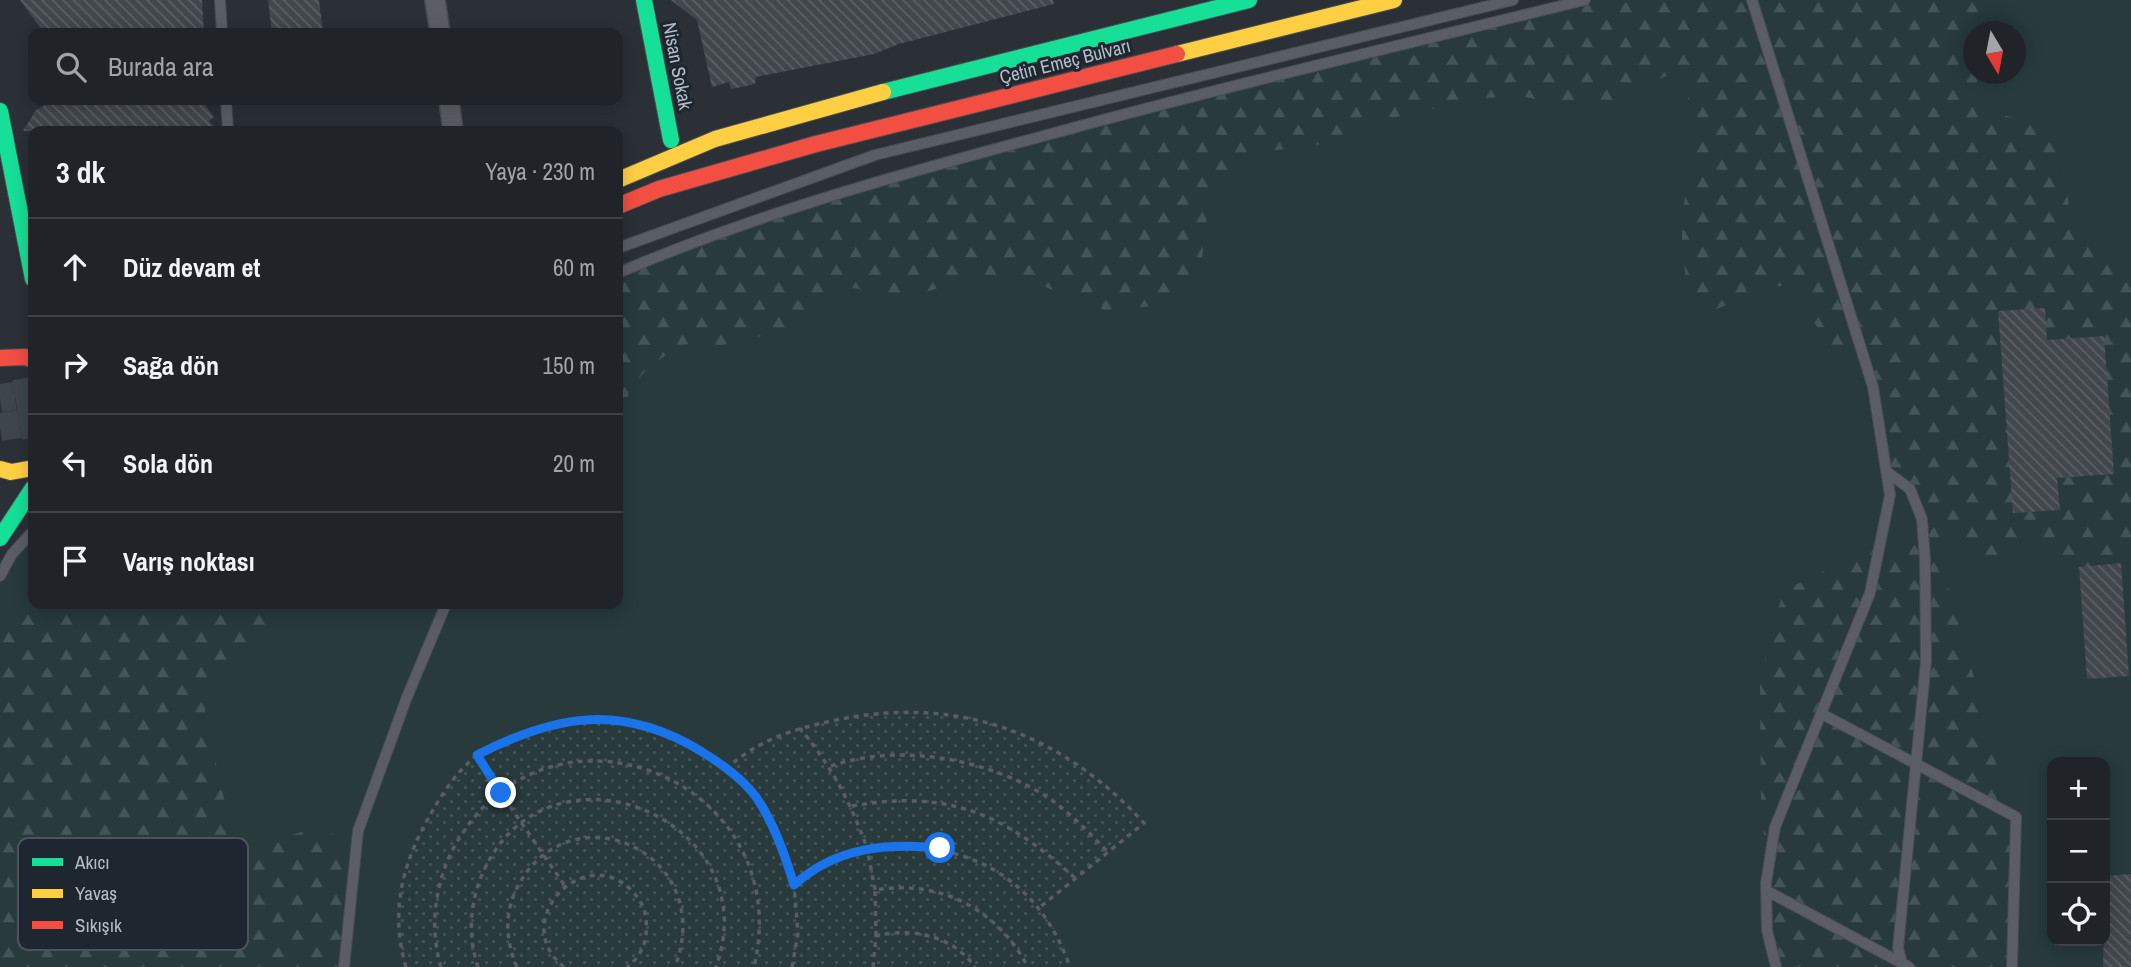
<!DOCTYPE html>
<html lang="tr">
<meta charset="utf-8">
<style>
:root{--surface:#202428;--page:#282c30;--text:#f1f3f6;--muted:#a2a4a8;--line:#3d4145}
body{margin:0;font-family:"Archivo Narrow",sans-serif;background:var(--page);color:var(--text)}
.controls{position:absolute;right:21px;bottom:21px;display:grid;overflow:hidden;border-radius:14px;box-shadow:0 4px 18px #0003}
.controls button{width:63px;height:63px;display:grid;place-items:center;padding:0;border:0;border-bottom:2px solid var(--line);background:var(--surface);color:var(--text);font:35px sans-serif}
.compass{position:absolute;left:1963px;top:21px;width:63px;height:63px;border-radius:50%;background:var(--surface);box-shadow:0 4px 18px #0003;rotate:170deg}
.stop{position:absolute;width:21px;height:21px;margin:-16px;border:5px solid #1a73e8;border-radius:50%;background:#fff}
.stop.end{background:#1a73e8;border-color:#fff;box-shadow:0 2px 7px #0008}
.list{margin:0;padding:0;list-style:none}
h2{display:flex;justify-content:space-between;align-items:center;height:91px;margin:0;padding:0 28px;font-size:30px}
h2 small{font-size:23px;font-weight:400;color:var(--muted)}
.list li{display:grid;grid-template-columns:46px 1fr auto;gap:21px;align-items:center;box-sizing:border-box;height:98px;padding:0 28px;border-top:2px solid var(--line)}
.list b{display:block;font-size:26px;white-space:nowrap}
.list em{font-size:23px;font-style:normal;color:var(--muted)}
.icon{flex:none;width:38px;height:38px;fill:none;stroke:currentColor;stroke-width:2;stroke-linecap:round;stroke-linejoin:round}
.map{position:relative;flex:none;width:2131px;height:967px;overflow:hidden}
.search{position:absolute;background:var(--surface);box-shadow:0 4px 18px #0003;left:28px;top:28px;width:595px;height:77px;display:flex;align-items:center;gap:18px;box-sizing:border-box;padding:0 24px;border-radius:14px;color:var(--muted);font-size:26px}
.panel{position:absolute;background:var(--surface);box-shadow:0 4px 18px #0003;left:28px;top:126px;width:595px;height:483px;border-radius:14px}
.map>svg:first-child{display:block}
.grass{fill:#283a3c;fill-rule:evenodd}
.forest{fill:url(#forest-firs)}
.park{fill:url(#park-dots)}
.building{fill:url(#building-back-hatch)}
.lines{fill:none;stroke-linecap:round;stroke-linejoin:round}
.secondary-tunnel{stroke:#3f454c;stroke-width:28;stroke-dasharray:28 14;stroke-linecap:butt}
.primary-tunnel{stroke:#3f454c;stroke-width:32;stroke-dasharray:32 16;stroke-linecap:butt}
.lane-casing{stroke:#484c51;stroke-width:12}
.street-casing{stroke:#484c51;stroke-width:22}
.fast-casing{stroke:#484c51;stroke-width:18}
.slow-casing{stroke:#484c51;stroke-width:18}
.jam-casing{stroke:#484c51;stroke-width:18}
.path{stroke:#585d61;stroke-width:3.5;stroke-dasharray:5 5;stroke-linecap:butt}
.lane{stroke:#5a5e64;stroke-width:10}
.street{stroke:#5a5e64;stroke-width:19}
.fast{stroke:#16e098;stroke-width:16}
.slow{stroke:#ffcf43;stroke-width:16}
.jam{stroke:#f24e42;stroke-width:16}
.route{stroke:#1a73e8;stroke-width:9}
.labels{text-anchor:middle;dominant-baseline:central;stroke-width:6;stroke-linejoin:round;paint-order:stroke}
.street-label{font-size:19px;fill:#b4bcc6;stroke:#1e2630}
.key{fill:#1e2630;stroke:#4b535d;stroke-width:2}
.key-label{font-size:19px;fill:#b4bcc6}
</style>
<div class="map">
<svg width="2131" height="967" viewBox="0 0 2131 967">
<defs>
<pattern id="forest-firs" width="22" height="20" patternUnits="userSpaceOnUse" patternTransform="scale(1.75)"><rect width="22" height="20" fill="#283a3c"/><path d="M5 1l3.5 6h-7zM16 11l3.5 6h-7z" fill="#455557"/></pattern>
<pattern id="park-dots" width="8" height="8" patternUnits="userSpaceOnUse" patternTransform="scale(1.75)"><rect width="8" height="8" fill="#283a3c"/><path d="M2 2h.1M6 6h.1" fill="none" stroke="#455557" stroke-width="1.8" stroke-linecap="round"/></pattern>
<pattern id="building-back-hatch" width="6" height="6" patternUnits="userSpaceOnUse" patternTransform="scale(1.75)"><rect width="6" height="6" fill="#42474c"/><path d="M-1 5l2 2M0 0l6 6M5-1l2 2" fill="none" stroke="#5b6064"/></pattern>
</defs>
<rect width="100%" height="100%" fill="#2a3036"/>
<path class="grass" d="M1585,0H2131V967H0V576L33,531V604H618V263L667,252ZM1974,32H2016V74H1974ZM2052,762H2105V941H2052Z"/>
<path class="forest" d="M1585,0H2003L1984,31L1974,32V74H1978L1975,104L1996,114L2033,121L2047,130L2061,157L2071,217L2091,248L2131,276V554L2121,563L2079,567L2032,542L1984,561C1965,543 1950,539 1924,544L1948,587L1973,673L1987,738L2016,817L2013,967H1776L1761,801L1760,680L1783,591L1880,543L1924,544L1910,489L1886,471L1862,353L1830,345L1811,318L1803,293L1785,285L1762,289L1694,319C1687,294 1681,250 1682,223C1683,202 1689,181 1691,159C1692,134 1689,108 1687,84L1678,77L1668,75L1611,104L1565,106L1518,95L1478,99L1382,120L1323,144L1240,155L1208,208L1201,268L1185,291L1155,306L1104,310L1022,278L980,275L909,297L847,287L815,314L786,330L719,346L707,343L681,345L651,365L630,388L618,435V273L861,185Z
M33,595V604H294L208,676L205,715L231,829L253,841L283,838L314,828L333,835L355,857L344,967H0V618Z"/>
<path class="park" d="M903,712C920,713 940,711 957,714C1028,726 1096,770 1144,823L1039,908L1055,930L1070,967H406C392,920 399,877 420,834C432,810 445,786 464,768C510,721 591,708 652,728C679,736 704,753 726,769C779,724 837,719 903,712Z"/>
<path class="building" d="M20,0H202L204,33H44Z
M268,0H319L323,33H272Z
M671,0H1053L1054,4L899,44L874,54L756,77L755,84L731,89L729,82L712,87L697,20Z
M55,100H66L75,106L80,100H201L214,117L209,121L218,131H23L36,110Z
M2045,308L2047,340L2104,336L2114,474L2057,478L2060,510L2013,513L1998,311Z
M2121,563L2129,676L2087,679L2079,567Z
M2131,874V967H2103L2105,876Z"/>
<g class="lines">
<path class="secondary-tunnel" d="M0,398L15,396
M0,427L20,424"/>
<path class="primary-tunnel" d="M15,396L33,393
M20,424L33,422"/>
<g class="lane-casing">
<path id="lane" d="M220,0L222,33
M1752,0L1873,387L1890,495L1870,593L1775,827L1766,883L1767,930L1776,967
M226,100L228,131
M618,248L875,155L1513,0
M618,273C753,215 894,176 1036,138C1218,88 1402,45 1585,0
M1886,471L1910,489L1922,519L1925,560L1926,661L1898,948L1903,967
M0,576L12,554L33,531
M1822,714L2016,817L2012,967
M1767,891L1909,967
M344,967L358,831L407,697L446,604"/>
</g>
<g class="street-casing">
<path id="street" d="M435,0L440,33
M449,100L453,131"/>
</g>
<g class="fast-casing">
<path id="fast" d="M644,0L671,140
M883,92L1249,0
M0,111L33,279
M0,538L33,488"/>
</g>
<g class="slow-casing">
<path id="slow" d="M1177,54L1394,0
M618,180L715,139L883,92
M0,469L11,472L33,468"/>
</g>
<g class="jam-casing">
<path id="jam" d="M618,206L659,189L816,144L1177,54
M0,358L26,357L33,360"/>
</g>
<path class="path" d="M476,757L565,886
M831,766C897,743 985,758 1044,795C1068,810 1088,832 1108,852
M726,769C759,739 794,729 836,720C958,695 1060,732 1144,823L1039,908
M852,806C949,789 1005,814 1076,879
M875,890L867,848C963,838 1037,874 1070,967
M876,936L875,890C940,879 997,909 1028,967
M406,967C392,920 399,877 420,834C435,805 450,778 475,757C487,748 504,740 517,735C600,701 694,727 753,794C775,818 785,855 794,885
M441,967C429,929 435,884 453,849C545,678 799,777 754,967
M478,967C467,934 470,899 485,868C552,730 769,820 716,967
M517,967C505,940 504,911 519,884C573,788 718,853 675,967
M564,967C507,921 585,841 632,891C640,899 645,908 646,919C648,939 643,955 627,967
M792,967L798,933L794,885L823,863L867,848C849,799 833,769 800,728
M873,967L876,936C912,927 953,936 975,967"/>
<use href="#lane" class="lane"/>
<use href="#street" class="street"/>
<use href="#fast" class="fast"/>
<use href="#slow" class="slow"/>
<use href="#jam" class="jam"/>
</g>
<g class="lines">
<path class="route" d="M501,793L477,755C555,715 620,703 699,750C719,762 742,778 756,797C774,823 785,855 794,885C836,847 886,843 940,848"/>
</g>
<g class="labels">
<g class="street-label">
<text transform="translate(1065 61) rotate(-14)">Çetin Emeç Bulvarı</text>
<text transform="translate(678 66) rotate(79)">Nisan Sokak</text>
</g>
</g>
<rect x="18" y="838" width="230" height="112" rx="10" class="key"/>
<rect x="32" y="858" width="31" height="8" fill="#16e098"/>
<rect x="32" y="889" width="31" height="9" fill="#ffcf43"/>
<rect x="32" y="921" width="31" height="8" fill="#f24e42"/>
<g class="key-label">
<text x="75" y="869">Akıcı</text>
<text x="75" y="900">Yavaş</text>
<text x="75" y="932">Sıkışık</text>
</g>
</svg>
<div class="controls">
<button>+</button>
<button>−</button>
<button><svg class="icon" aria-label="locate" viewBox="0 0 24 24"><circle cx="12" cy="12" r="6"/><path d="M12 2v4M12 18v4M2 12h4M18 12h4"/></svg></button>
</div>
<svg class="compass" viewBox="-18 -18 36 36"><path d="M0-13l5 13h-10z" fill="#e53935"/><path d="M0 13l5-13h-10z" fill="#a2a4a8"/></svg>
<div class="stop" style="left:940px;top:848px"></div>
<div class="stop end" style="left:501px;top:793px"></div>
<div class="search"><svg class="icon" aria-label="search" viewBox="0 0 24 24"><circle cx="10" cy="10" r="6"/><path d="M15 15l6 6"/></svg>Burada ara</div>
<section class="panel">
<h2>3 dk<small>Yaya · 230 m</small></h2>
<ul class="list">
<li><svg class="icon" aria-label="ahead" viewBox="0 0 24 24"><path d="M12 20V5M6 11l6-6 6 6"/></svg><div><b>Düz devam et</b></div><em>60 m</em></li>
<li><svg class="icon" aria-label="right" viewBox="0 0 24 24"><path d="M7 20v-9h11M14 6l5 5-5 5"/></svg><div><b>Sağa dön</b></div><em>150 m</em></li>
<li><svg class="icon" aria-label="left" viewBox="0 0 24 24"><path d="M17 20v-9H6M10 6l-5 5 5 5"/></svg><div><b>Sola dön</b></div><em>20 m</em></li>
<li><svg class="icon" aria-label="arrive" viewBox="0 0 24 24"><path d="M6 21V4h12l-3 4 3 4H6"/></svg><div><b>Varış noktası</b></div></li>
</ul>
</section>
</div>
